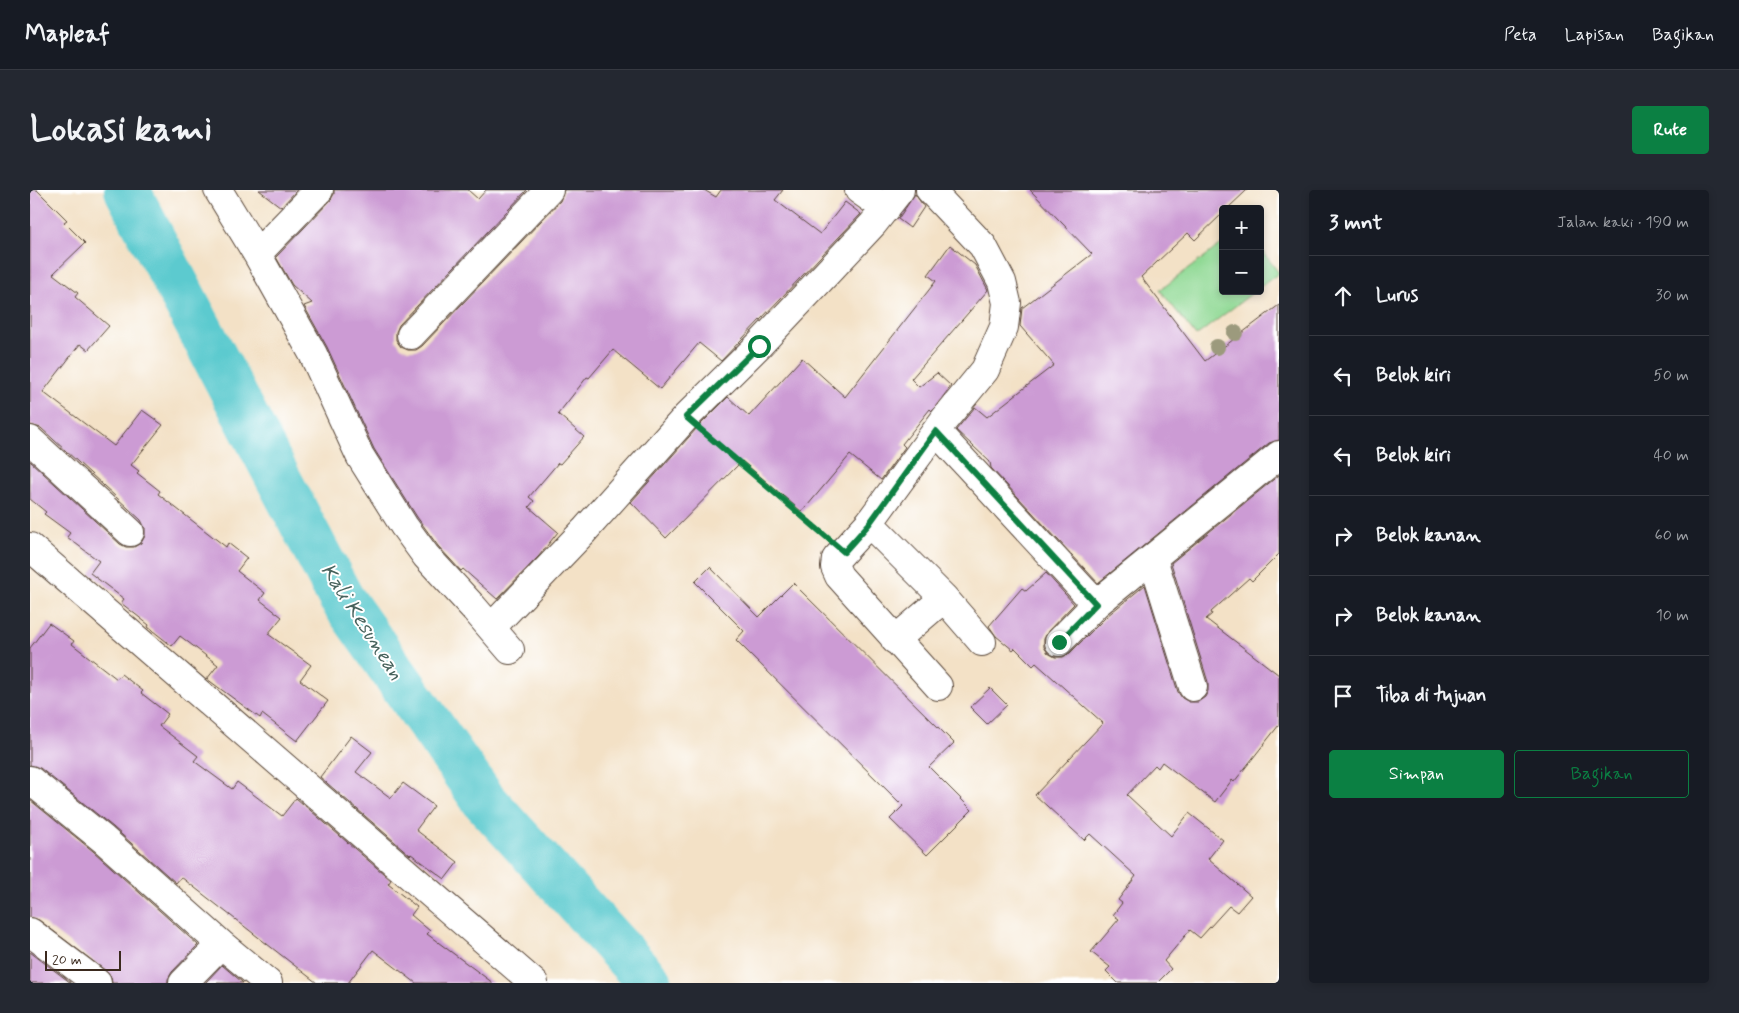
<!DOCTYPE html>
<html lang="id">
<meta charset="utf-8">
<style>
:root{--surface:#171b24;--page:#242831;--text:#f1f3f6;--muted:#9ea1a6;--line:#363941;--accent:#0b8043}
body{margin:0;font-family:Mynerve,sans-serif;background:var(--page);color:var(--text)}
.controls{position:absolute;right:15px;top:15px;display:grid;overflow:hidden;border-radius:5px;box-shadow:0 2px 8px #0003}
.controls button{width:45px;height:45px;display:grid;place-items:center;padding:0;border:0;border-bottom:1px solid var(--line);background:var(--surface);color:var(--text);font:25px sans-serif}
.scale{position:absolute;left:15px;bottom:12px;width:76px;box-sizing:border-box;padding-left:5px;border:2px solid #3b2a1e;border-top:0;font-size:14px;line-height:18px;white-space:nowrap;color:#3b2a1e;-webkit-text-stroke:4px #fff;paint-order:stroke}
.stop{position:absolute;width:15px;height:15px;margin:-11px;border:4px solid #0b8043;border-radius:50%;background:#fff}
.stop.end{background:#0b8043;border-color:#fff;box-shadow:0 1px 5px #0008}
.list{margin:0;padding:0;list-style:none}
h2{display:flex;justify-content:space-between;align-items:center;height:65px;margin:0;padding:0 20px;font-size:21px}
h2 small{font-size:16px;font-weight:400;color:var(--muted)}
.list li{display:grid;grid-template-columns:32px 1fr auto;gap:15px;align-items:center;box-sizing:border-box;height:80px;padding:0 20px;border-top:1px solid var(--line)}
.list b{display:block;font-size:19px;white-space:nowrap}
.list em{font-size:16px;font-style:normal;color:var(--muted)}
.actions{display:flex;gap:10px;padding:15px 20px}
.actions a{flex:1;padding:11px 0;border:1px solid var(--accent);border-radius:5px;text-align:center;font-size:18px;color:var(--accent)}
.actions .main{background:var(--accent);color:#fff}
.icon{flex:none;width:28px;height:28px;fill:none;stroke:currentColor;stroke-width:2;stroke-linecap:round;stroke-linejoin:round}
.map{position:relative;flex:none;width:1249px;height:793px;overflow:hidden;border-radius:5px}
header{display:flex;align-items:center;gap:30px;box-sizing:border-box;height:70px;padding:0 25px;background:var(--surface);border-bottom:1px solid var(--line)}
header strong{font-size:24px}
nav{display:flex;gap:28px;margin-inline-start:auto;font-size:18px}
.intro{display:flex;align-items:center;justify-content:space-between;box-sizing:border-box;height:120px;padding:0 30px}
h1{margin:0;font-size:35px}
.button{padding:12px 22px;border-radius:5px;background:var(--accent);color:#fff;font-size:18px;font-weight:700}
main{display:flex;gap:30px;padding:0 30px}
aside{flex:1;background:var(--surface);border-radius:5px;box-shadow:0 2px 8px #0003}
.map>svg:first-child{display:block}
.green{fill:#90d994;stroke:#668259}
.lines{fill:none;stroke-linecap:round;stroke-linejoin:round}
.river{stroke:#5ccacf;stroke-width:46}
.building{fill:#cc9bd4}
.street-casing{stroke:#574537;stroke-width:30}
.path{stroke:#574537;stroke-width:3;stroke-dasharray:1 4;stroke-linecap:butt}
.street{stroke:#fff;stroke-width:28}
.tree{fill:#9c9a7d}
.route{stroke:#0b8043;stroke-width:6}
.labels{text-anchor:middle;dominant-baseline:central;stroke-width:4;stroke-linejoin:round;paint-order:stroke}
.water-label{font-size:21px;font-style:italic;fill:#47625c;stroke:#fff}
</style>
<header>
<strong>Mapleaf</strong>
<nav><a>Peta</a><a>Lapisan</a><a>Bagikan</a></nav>
</header>
<div class="intro"><h1>Lokasi kami</h1><a class="button">Rute</a></div>
<main>
<div class="map">
<svg width="1249" height="793" viewBox="0 0 1249 793">
<rect width="100%" height="100%" fill="#fff"/>
<filter id="ink" filterUnits="userSpaceOnUse"><feTurbulence type="fractalNoise" baseFrequency=".02" numOctaves="2"/><feDisplacementMap in="SourceGraphic" scale="10" xChannelSelector="R" yChannelSelector="G"/><feConvolveMatrix kernelMatrix="1 2 1 2 8 2 1 2 1" color-interpolation-filters="sRGB"/></filter>
<filter id="wash" filterUnits="userSpaceOnUse"><feTurbulence type="fractalNoise" baseFrequency=".0096" numOctaves="4" result="noise"/><feDisplacementMap in="SourceGraphic" scale="20" xChannelSelector="R" yChannelSelector="G"/><feGaussianBlur stdDeviation="1.12" result="paint"/><feColorMatrix in="noise" values="0 0 0 0 0 0 0 0 0 0 0 0 0 0 0 0 0 1.4 0 .05"/><feComposite in="paint" operator="in"/></filter>
<g filter="url(#wash)">
<rect width="100%" height="100%" fill="#f3e1c6"/>
<path class="green" d="M1193,53V101H1225L1166,146L1130,100Z
M1230,58L1249,83L1230,97Z"/>
<g class="lines">
<path class="river" d="M97,0L311,408L453,609L620,793"/>
</g>
<g id="blocks">
<path class="building" d="M0,0H7L37,30L34,32L55,53L23,84L48,103L45,107L79,136L58,160L50,154L13,202L84,256L112,220L133,235L101,275L109,281L107,283L130,301L128,304L196,357L198,353L217,368L207,381L235,403L230,410L252,427L238,444L281,475L270,490L298,511L267,551L232,524L230,528L177,489L188,475L150,446L142,456L118,437L119,435L91,413L94,409L60,383L69,371L37,347L40,343L14,324L16,322L0,309V271L90,354L96,357H104L111,353L115,346V338L111,330L11,238L0,235Z
M229,0H267L251,17Z
M304,0H438L448,9L456,0H497L369,135L366,142V150L371,157L378,160H386L392,156L530,11L534,0H674L686,7L691,0H753L745,10L790,44L815,12L831,24L691,171L669,153L630,199L583,160L559,188L557,187L528,224L554,247L530,274L528,273L499,307L504,311L499,317L528,342L509,366L467,409L433,379L431,381L408,356L387,327L344,259L297,157L274,116L282,113L262,95L246,67L300,11L304,4Z
M1000,0H1217L1197,19H1193V23L1165,50L1158,43L1111,87L1175,171L1249,115V250L1239,253L1068,393L961,278L960,272L926,240L945,217L957,227L1024,175L990,136L992,118L1062,64Z
M885,4L894,17L880,38L868,29Z
M920,55L945,75L958,100L881,189L889,197L907,183L921,196L902,221L900,219L872,254L875,257L851,290L820,265L772,322L712,271L636,348L601,312L667,238L698,207L719,226L772,168L815,207L906,91L898,85Z
M1249,285V364L1222,391L1219,388L1181,422L1182,424L1176,429L1249,485V535L1204,592L1202,590L1185,612L1132,572L1128,578L1125,575L1097,605L1141,646L1159,623L1193,650L1178,669L1221,706L1207,722L1199,716L1170,748L1160,740L1134,771L1141,779L1127,793H1088L1076,781L1080,777L1061,762L1089,729L1083,725L1092,713L1088,710L1106,686L1060,644L1054,650L1005,605L1073,533L1006,473L1003,476L985,458L983,460L966,446L959,436L992,398L996,401L1016,383L1044,414L1018,441L1014,449V457L1018,463L1025,467H1033L1040,463L1077,426L1115,395L1148,502L1152,508L1159,512H1168L1175,507L1178,501V492L1141,373Z
M680,377L729,427L763,393L924,553L899,577L942,620L897,665L860,629L873,616L706,450L714,441L665,392Z
M19,433L44,451L42,454L87,489L91,484L113,501L111,503L138,524L129,536L168,566L164,571L202,599L207,592L252,626L266,608L361,690L358,694L387,717L381,725L400,741L397,744L463,793H386L343,760L318,793H287L151,687L146,693L83,637L10,578L0,575V458Z
M960,498L977,515L957,534L940,517Z
M321,546L342,562L326,582L361,608L373,593L404,616L386,640L428,672L415,689L381,664L380,665L290,587Z
M0,610L63,661L168,755L142,782L138,789V793H82L81,787L76,781L9,730L0,727Z
M0,762L41,793H0Z
M192,775L212,792L213,793H175Z"/>
</g>
</g>
<g filter="url(#ink)">
<use href="#blocks" fill-opacity="0" stroke="#574537" stroke-width="1"/>
<g class="lines">
<g class="street-casing">
<path id="street" d="M188,0L227,64L283,164L330,266L374,336L396,366L443,417L480,460
M829,0L856,19
M900,0L953,56L972,92L977,113L974,137L955,180L914,230L839,333L806,369L805,377L809,386L908,496
M227,64L289,0
M381,145L519,0
M906,241L1066,414
M0,250L100,342
M839,333L914,408L952,452
M0,357L504,793
M1123,369L1163,497
M461,438L554,341L656,227L729,155L843,34L870,0
M865,450L914,408
M1029,452L1066,414L1249,265
M0,590L73,649L191,754L238,793
M0,742L67,793
M153,793L191,754"/>
</g>
<path class="path" d="M676,244L793,343"/>
<use href="#street" class="street"/>
</g>
<g class="tree">
<circle cx="1205" cy="143" r="8"/>
<circle cx="1187" cy="157" r="8"/>
</g>
</g>
<g class="lines" filter="url(#ink)">
<path class="route" d="M729,156L656,227L814,362L839,334L906,241L1066,414L1029,452"/>
</g>
<g class="labels">
<g class="water-label">
<text transform="translate(332 432) rotate(57)">Kali Kesunean</text>
</g>
</g>
</svg>
<div class="controls">
<button>+</button>
<button>−</button>
</div>
<div class="scale">20 m</div>
<div class="stop" style="left:729px;top:156px"></div>
<div class="stop end" style="left:1029px;top:452px"></div>
</div>
<aside>
<h2>3 mnt<small>Jalan kaki · 190 m</small></h2>
<ul class="list">
<li><svg class="icon" aria-label="ahead" viewBox="0 0 24 24"><path d="M12 20V5M6 11l6-6 6 6"/></svg><div><b>Lurus</b></div><em>30 m</em></li>
<li><svg class="icon" aria-label="left" viewBox="0 0 24 24"><path d="M17 20v-9H6M10 6l-5 5 5 5"/></svg><div><b>Belok kiri</b></div><em>50 m</em></li>
<li><svg class="icon" aria-label="left" viewBox="0 0 24 24"><path d="M17 20v-9H6M10 6l-5 5 5 5"/></svg><div><b>Belok kiri</b></div><em>40 m</em></li>
<li><svg class="icon" aria-label="right" viewBox="0 0 24 24"><path d="M7 20v-9h11M14 6l5 5-5 5"/></svg><div><b>Belok kanan</b></div><em>60 m</em></li>
<li><svg class="icon" aria-label="right" viewBox="0 0 24 24"><path d="M7 20v-9h11M14 6l5 5-5 5"/></svg><div><b>Belok kanan</b></div><em>10 m</em></li>
<li><svg class="icon" aria-label="arrive" viewBox="0 0 24 24"><path d="M6 21V4h12l-3 4 3 4H6"/></svg><div><b>Tiba di tujuan</b></div></li>
</ul>
<div class="actions"><a class="main">Simpan</a><a>Bagikan</a></div>
</aside>
</main>
